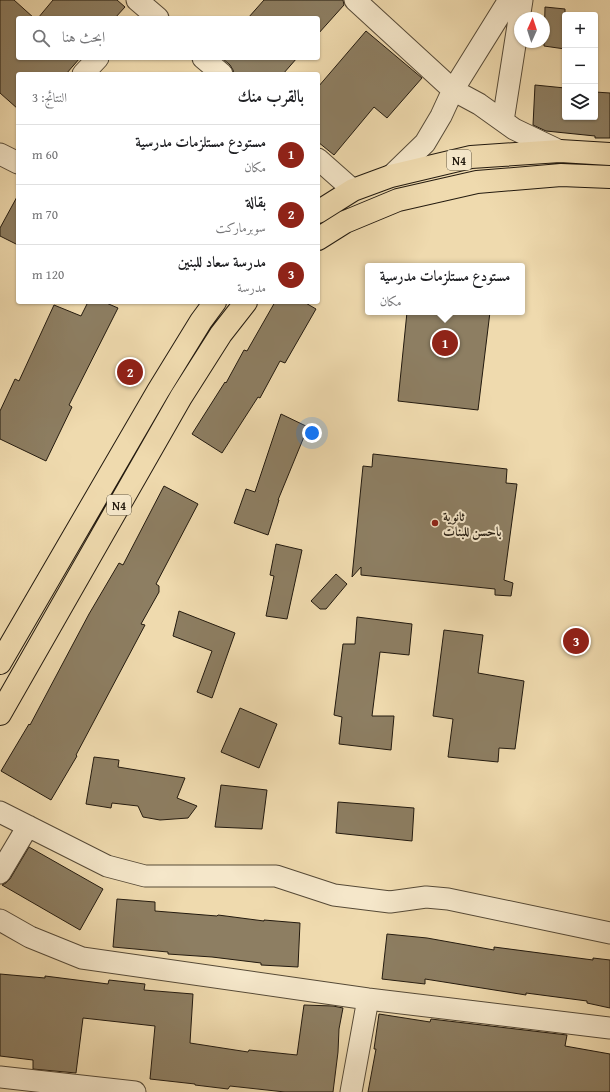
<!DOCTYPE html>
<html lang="ar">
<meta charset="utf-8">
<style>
:root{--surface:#fff;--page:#f2f2f2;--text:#202124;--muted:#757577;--line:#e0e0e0;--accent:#8f2418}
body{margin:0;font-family:"Gentium Book Plus",Amiri,serif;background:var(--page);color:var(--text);direction:rtl}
.controls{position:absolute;right:12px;top:12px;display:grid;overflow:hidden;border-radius:4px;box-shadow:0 1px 3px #0004}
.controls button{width:36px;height:36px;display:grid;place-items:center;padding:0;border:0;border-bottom:1px solid var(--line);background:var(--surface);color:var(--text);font:20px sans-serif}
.compass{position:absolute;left:514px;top:12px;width:36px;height:36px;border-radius:50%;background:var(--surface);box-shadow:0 1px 3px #0004;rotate:3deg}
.you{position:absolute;left:312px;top:433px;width:14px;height:14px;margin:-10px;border:3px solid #fff;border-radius:50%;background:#1a73e8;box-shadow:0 0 0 6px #1a73e833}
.badge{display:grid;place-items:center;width:26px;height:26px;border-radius:50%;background:var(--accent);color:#fff;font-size:13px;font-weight:700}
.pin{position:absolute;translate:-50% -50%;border:2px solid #fff;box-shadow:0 1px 4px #0006}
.popup{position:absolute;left:365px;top:263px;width:160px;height:52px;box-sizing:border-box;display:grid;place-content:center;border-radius:4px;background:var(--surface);filter:drop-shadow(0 1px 3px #0005);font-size:13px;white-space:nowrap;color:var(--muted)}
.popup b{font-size:15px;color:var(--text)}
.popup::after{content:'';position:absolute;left:50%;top:100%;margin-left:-8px;border:8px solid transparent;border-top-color:var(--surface)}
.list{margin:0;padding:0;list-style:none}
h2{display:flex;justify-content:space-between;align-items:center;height:52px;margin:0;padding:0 16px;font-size:17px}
h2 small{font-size:13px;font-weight:400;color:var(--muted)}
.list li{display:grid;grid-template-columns:26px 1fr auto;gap:12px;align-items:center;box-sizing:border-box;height:60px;padding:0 16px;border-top:1px solid var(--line)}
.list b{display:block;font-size:15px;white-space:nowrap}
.list p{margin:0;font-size:13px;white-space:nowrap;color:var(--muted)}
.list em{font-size:13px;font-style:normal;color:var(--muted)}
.icon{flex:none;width:22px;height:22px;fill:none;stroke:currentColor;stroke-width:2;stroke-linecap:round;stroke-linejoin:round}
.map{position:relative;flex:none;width:610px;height:1092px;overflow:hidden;direction:ltr}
.search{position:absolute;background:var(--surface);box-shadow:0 1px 3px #0004;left:16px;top:16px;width:304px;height:44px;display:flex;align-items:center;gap:10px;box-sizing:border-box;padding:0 14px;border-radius:4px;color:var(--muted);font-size:15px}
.panel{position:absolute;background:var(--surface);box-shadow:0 1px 3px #0004;left:16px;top:72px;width:304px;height:232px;border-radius:4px;direction:rtl}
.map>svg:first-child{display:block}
.building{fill:#8d7e62;stroke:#231a0f}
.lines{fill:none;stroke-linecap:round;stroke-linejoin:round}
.street-casing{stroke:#564a37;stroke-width:23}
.highway-casing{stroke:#231a0f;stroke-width:24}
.street{stroke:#f5e7ca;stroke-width:21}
.highway{stroke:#efdaae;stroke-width:22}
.poi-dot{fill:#8f2418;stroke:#f5e7ca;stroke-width:1.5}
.labels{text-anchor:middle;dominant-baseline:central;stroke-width:4;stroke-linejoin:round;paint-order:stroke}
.shield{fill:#f5e7ca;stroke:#625847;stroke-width:1}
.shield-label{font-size:12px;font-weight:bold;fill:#231a0f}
.poi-label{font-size:13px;font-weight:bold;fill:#231a0f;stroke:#f5e7ca;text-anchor:start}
</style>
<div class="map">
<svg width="610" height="1092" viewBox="0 0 610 1092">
<rect width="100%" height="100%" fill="#efdaae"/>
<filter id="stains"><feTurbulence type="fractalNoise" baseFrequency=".005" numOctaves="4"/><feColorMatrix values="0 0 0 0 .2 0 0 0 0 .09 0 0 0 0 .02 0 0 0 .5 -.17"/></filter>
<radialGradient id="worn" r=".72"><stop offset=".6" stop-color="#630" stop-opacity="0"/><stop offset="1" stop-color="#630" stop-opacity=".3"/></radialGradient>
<path class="building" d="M0,0H14L34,18H18V58H80L66,74H18V109L0,93Z
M53,0H117L125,7L115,18H38Z
M264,0H343L344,5L318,34V18H248Z
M545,7L565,9V49L544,46Z
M366,31L422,78L387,118L374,107L334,155L318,142V87Z
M222,58H297L283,74H234L233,70L230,65Z
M535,85L565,88V117H595V92L610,93V138H595V136L546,131L533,125Z
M18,195V245L0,236V228Z
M88,302H104L118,308L69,405L72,407L46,461L0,439V411L15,379L19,381L54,305L81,316Z
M275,302H304L316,309L285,363L280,361L260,398L258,397L222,453L192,434L225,382L226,383L244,350L247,351Z
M407,312H490L478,410L398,401Z
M281,414L308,427L278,500H279L268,535L234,523L246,489L255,492Z
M373,454L507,469L506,483L517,484L504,580L513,583L511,596L495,595V589L361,575V567L352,577L363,466L372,467Z
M164,486L198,504L156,584L159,586V592L141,624L145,625L76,755L77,756L51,800L1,771L29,724L30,725L89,614L119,563L123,565Z
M276,544L302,550L287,619L266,616L274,576L270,575Z
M336,574L347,584L326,609H320L311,601Z
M179,611L235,633L212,698L197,692L212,651L173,636Z
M357,617L412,624L409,655L380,652L372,716H394L391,750L339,744L342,717L334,715L343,644H355Z
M444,630L483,635L478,673L524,681L515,749L499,748L498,762L448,757L453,719L433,716Z
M240,708L277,724L259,768L221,752Z
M94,757L119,760L118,767L185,778L177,798L197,806L188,818L160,820L143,817L138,806L112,803L111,808L86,804Z
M221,785L267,790L262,829L215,827Z
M338,802L414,808L412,841L336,833Z
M29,847L103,889L80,930L2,885L6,883L10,879Z
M117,899L155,902V911L217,916L218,915L264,921V920L300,923L298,967L261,965V963L212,957L168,954V952L113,947Z
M387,934L427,938L494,950V947L593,960V958L610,960V1008L587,1003V1001L526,993V995L425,979V984L382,979Z
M0,974L45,978V976L108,984L109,980L145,984L144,990L193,994L190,1043L248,1052L249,1050L297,1055L304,1005L333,1006L343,1008L339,1029L338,1052L333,1092H285L230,1086L228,1089L195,1085V1084L150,1079L155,1026L83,1018L76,1073L33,1069V1060L0,1056Z
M379,1014L430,1022L431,1019L567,1035L565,1046L610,1054V1092H368L376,1049H374Z"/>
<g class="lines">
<g class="street-casing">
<path id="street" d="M137,0L158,18
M355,0L453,90L509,0
M203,58L222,74
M83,74L98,58
M503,121L522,0
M0,154L18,163
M318,159L353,190
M391,176L425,143L441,116L453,90L479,104L514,129L560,151
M0,812L107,866L145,876H276L334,895L390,902L426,897L448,899L610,933
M0,873L28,826
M0,920L30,937L82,958L368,999L610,1028
M0,1077L135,1092
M351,1092L368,999"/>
</g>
<g class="highway-casing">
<path id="highway" d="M318,212L353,190L391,176L471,157L560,151L610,154
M318,239L345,222L398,200L477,182L561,175L610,177
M0,663L158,391L201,321L215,302
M0,714L181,397L221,334L246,302"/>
</g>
<use href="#street" class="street"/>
<use href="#highway" class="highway"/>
</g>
<circle class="poi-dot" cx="435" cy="523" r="4"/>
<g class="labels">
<g class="shield">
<rect x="447" y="150" width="24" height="20" rx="3"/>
<rect x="107" y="495" width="24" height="20" rx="3"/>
</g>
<g class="shield-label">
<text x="459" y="160">N4</text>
<text x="119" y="505">N4</text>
</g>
<g class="poi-label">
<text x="443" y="516">ثانوية<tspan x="443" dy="15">باحسن للبنات</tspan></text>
</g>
</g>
<rect width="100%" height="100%" filter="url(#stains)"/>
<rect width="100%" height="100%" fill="url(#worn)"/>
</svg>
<div class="controls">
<button>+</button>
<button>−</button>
<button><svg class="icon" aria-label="layers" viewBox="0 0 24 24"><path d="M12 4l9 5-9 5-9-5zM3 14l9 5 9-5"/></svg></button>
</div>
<svg class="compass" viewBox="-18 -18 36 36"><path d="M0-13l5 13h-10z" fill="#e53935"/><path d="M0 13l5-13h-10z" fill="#757577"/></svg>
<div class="you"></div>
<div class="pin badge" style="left:445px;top:343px">1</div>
<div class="popup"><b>مستودع مستلزمات مدرسية</b>مكان</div>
<div class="pin badge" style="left:130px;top:372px">2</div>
<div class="pin badge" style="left:576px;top:641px">3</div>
<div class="search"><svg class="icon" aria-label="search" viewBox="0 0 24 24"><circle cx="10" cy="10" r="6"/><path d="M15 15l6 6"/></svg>ابحث هنا</div>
<section class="panel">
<h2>بالقرب منك<small>النتائج: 3</small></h2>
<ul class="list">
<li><span class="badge">1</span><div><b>مستودع مستلزمات مدرسية</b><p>مكان</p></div><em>60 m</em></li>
<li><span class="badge">2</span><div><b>بقالة</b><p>سوبرماركت</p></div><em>70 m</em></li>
<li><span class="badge">3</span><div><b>مدرسة سعاد للبنين</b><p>مدرسة</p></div><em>120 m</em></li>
</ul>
</section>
</div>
